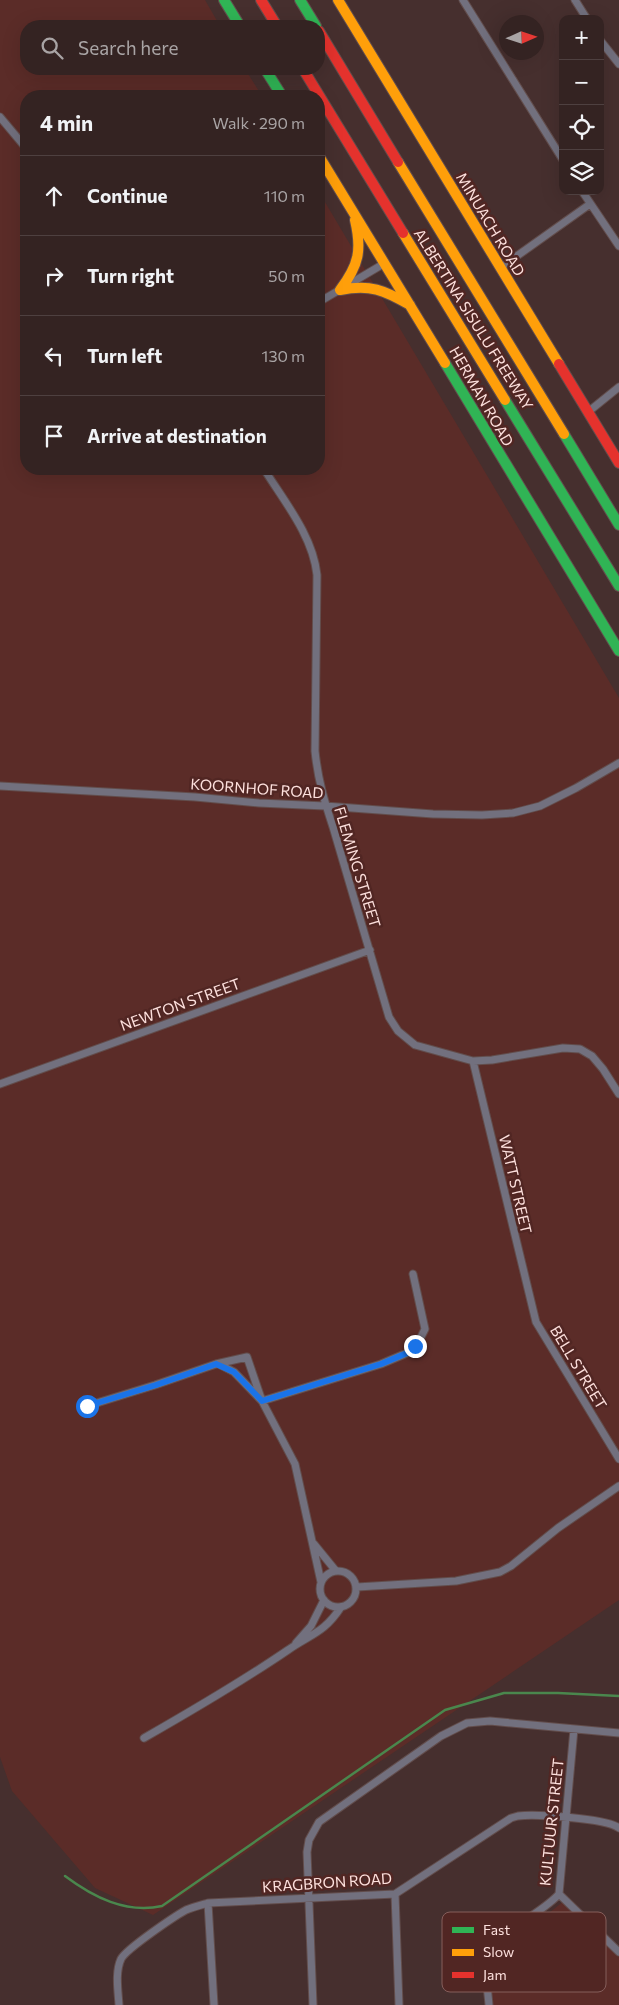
<!DOCTYPE html>
<meta charset="utf-8">
<style>
:root{--surface:#342322;--page:#3c2b2a;--text:#f1f3f6;--muted:#a9a4a5;--line:#4e4040}
body{margin:0;font-family:Commissioner,sans-serif;background:var(--page);color:var(--text)}
.controls{position:absolute;right:15px;top:15px;display:grid;overflow:hidden;border-radius:10px;box-shadow:0 5px 20px #0002}
.controls button{width:45px;height:45px;display:grid;place-items:center;padding:0;border:0;border-bottom:1px solid var(--line);background:var(--surface);color:var(--text);font:25px sans-serif}
.compass{position:absolute;left:499px;top:15px;width:45px;height:45px;border-radius:50%;background:var(--surface);box-shadow:0 5px 20px #0002;rotate:87deg}
.stop{position:absolute;width:15px;height:15px;margin:-11px;border:4px solid #1a73e8;border-radius:50%;background:#fff}
.stop.end{background:#1a73e8;border-color:#fff;box-shadow:0 1px 5px #0008}
.list{margin:0;padding:0;list-style:none}
h2{display:flex;justify-content:space-between;align-items:center;height:65px;margin:0;padding:0 20px;font-size:21px}
h2 small{font-size:16px;font-weight:400;color:var(--muted)}
.list li{display:grid;grid-template-columns:32px 1fr auto;gap:15px;align-items:center;box-sizing:border-box;height:80px;padding:0 20px;border-top:1px solid var(--line)}
.list b{display:block;font-size:19px;white-space:nowrap}
.list em{font-size:16px;font-style:normal;color:var(--muted)}
.icon{flex:none;width:28px;height:28px;fill:none;stroke:currentColor;stroke-width:2;stroke-linecap:round;stroke-linejoin:round}
.map{position:relative;flex:none;width:619px;height:2005px;overflow:hidden}
.search{position:absolute;background:var(--surface);box-shadow:0 5px 20px #0002;left:20px;top:20px;width:305px;height:55px;display:flex;align-items:center;gap:12px;box-sizing:border-box;padding:0 18px;border-radius:20px;color:var(--muted);font-size:19px}
.panel{position:absolute;background:var(--surface);box-shadow:0 5px 20px #0002;left:20px;top:90px;width:305px;height:385px;border-radius:20px}
.map>svg:first-child{display:block}
.built{fill:#5b2c28}
.lines{fill:none;stroke-linecap:round;stroke-linejoin:round}
.stream{stroke:#4a874d;stroke-width:2.5}
.street-casing{stroke:#624d4c;stroke-width:9}
.fast-casing{stroke:#624d4c;stroke-width:12}
.slow-casing{stroke:#624d4c;stroke-width:12}
.jam-casing{stroke:#624d4c;stroke-width:12}
.street{stroke:#72707e;stroke-width:7}
.fast{stroke:#30b455;stroke-width:10}
.slow{stroke:#ff9f0a;stroke-width:10}
.jam{stroke:#e5322d;stroke-width:10}
.route{stroke:#1a73e8;stroke-width:6}
.labels{text-anchor:middle;dominant-baseline:central;stroke-width:5;stroke-linejoin:round;paint-order:stroke}
.street-label{font-size:15px;fill:#fde0dd;stroke:#512623}
.key{fill:#512623;stroke:#855e5b;stroke-width:1}
.key-label{font-size:14px;fill:#fde0dd}
</style>
<div class="map">
<svg width="619" height="2005" viewBox="0 0 619 2005">
<rect width="100%" height="100%" fill="#462f2e"/>
<path class="built" d="M0,0H205L220,26H26V69H245L262,96H26V469H319V192L619,698V1600L153,1915L95,1888L12,1791L0,1757Z
M565,1900L619,1955V2005H488L487,1964Z"/>
<g class="lines">
<path class="stream" d="M65,1876C93,1897 126,1914 162,1906L445,1710L504,1693H558L619,1696"/>
<g class="street-casing">
<path id="street" d="M463,0L563,160
M575,0L587,19
M600,40L619,64
M0,117L26,148
M582,191L619,246
M500,268L590,204
M319,302L385,263
M588,412L619,387
M264,469C284,501 313,536 317,575L315,751C318,780 324,800 333,827L389,1017L398,1031L415,1045L473,1061L492,1060L563,1048L580,1049L592,1056L603,1069L619,1094
M0,786L195,797L259,803L325,806L433,814L482,815L513,813L540,806L576,788L619,763
M473,1061L536,1322L619,1459
M0,1084L370,950
M219,1364L234,1372L262,1401L381,1364L407,1353L420,1339L425,1329L413,1274
M87,1406L155,1385L216,1364L247,1357L262,1401L295,1464L321,1582
M314,1544L336,1571
M320 1589a18 18 0 1 1 36 0a18 18 0 1 1-36 0Z
M357,1587L456,1581L500,1572L511,1566L558,1528L619,1486
M296,1643L311,1626L324,1600
M144,1738C193,1710 241,1682 288,1650C311,1634 324,1633 341,1607
M395,1894L399,2005
M559,1894L619,1952
M208,1903L214,2005
M119,2005C118,1990 115,1972 121,1959C126,1949 175,1916 186,1910C193,1907 201,1905 208,1903L395,1894L511,1818L518,1816C535,1814 606,1818 619,1828
M313,2005L307,1852L309,1840L319,1822L441,1736L467,1723L490,1721L619,1733
M489,2005C488,1992 485,1976 487,1962C491,1934 541,1915 559,1894L574,1729"/>
</g>
<g class="fast-casing">
<path id="fast" d="M224,0L240,26
M300,0L316,26
M265,69L282,96
M445,363L619,651
M505,400L619,586
M564,434L619,525"/>
</g>
<g class="slow-casing">
<path id="slow" d="M338,0L559,364
M319,156L445,363
M398,162L564,434
M403,233L505,400
M340,290C359,265 362,250 355,220
M340,290C370,284 384,290 410,305"/>
</g>
<g class="jam-casing">
<path id="jam" d="M261,0L277,26
M319,31L398,162
M303,69L403,233
M559,364L619,463"/>
</g>
<use href="#street" class="street"/>
<use href="#fast" class="fast"/>
<use href="#slow" class="slow"/>
<use href="#jam" class="jam"/>
</g>
<g class="lines">
<path class="route" d="M87,1406L156,1385L216,1364L234,1372L262,1401L381,1364L407,1353L415,1346"/>
</g>
<g class="labels">
<g class="street-label">
<text transform="translate(491 224) rotate(59)">MINUACH ROAD</text>
<text transform="translate(474 319) rotate(58)">ALBERTINA SISULU FREEWAY</text>
<text transform="translate(482 396) rotate(60)">HERMAN ROAD</text>
<text transform="translate(257 788) rotate(4)">KOORNHOF ROAD</text>
<text transform="translate(358 867) rotate(73)">FLEMING STREET</text>
<text transform="translate(180 1004) rotate(-20)">NEWTON STREET</text>
<text transform="translate(516 1184) rotate(77)">WATT STREET</text>
<text transform="translate(579 1367) rotate(59)">BELL STREET</text>
<text transform="translate(551 1822) rotate(-84)">KULTUUR STREET</text>
<text transform="translate(327 1882) rotate(-4)">KRAGBRON ROAD</text>
</g>
</g>
<rect x="442" y="1912" width="164" height="80" rx="8" class="key"/>
<rect x="452" y="1927" width="22" height="6" fill="#30b455"/>
<rect x="452" y="1949" width="22" height="7" fill="#ff9f0a"/>
<rect x="452" y="1972" width="22" height="6" fill="#e5322d"/>
<g class="key-label">
<text x="483" y="1935">Fast</text>
<text x="483" y="1957">Slow</text>
<text x="483" y="1980">Jam</text>
</g>
</svg>
<div class="controls">
<button>+</button>
<button>−</button>
<button><svg class="icon" aria-label="locate" viewBox="0 0 24 24"><circle cx="12" cy="12" r="6"/><path d="M12 2v4M12 18v4M2 12h4M18 12h4"/></svg></button>
<button><svg class="icon" aria-label="layers" viewBox="0 0 24 24"><path d="M12 4l9 5-9 5-9-5zM3 14l9 5 9-5"/></svg></button>
</div>
<svg class="compass" viewBox="-18 -18 36 36"><path d="M0-13l5 13h-10z" fill="#e53935"/><path d="M0 13l5-13h-10z" fill="#a9a4a5"/></svg>
<div class="stop" style="left:87px;top:1406px"></div>
<div class="stop end" style="left:415px;top:1346px"></div>
<div class="search"><svg class="icon" aria-label="search" viewBox="0 0 24 24"><circle cx="10" cy="10" r="6"/><path d="M15 15l6 6"/></svg>Search here</div>
<section class="panel">
<h2>4 min<small>Walk · 290 m</small></h2>
<ul class="list">
<li><svg class="icon" aria-label="ahead" viewBox="0 0 24 24"><path d="M12 20V5M6 11l6-6 6 6"/></svg><div><b>Continue</b></div><em>110 m</em></li>
<li><svg class="icon" aria-label="right" viewBox="0 0 24 24"><path d="M7 20v-9h11M14 6l5 5-5 5"/></svg><div><b>Turn right</b></div><em>50 m</em></li>
<li><svg class="icon" aria-label="left" viewBox="0 0 24 24"><path d="M17 20v-9H6M10 6l-5 5 5 5"/></svg><div><b>Turn left</b></div><em>130 m</em></li>
<li><svg class="icon" aria-label="arrive" viewBox="0 0 24 24"><path d="M6 21V4h12l-3 4 3 4H6"/></svg><div><b>Arrive at destination</b></div></li>
</ul>
</section>
</div>
